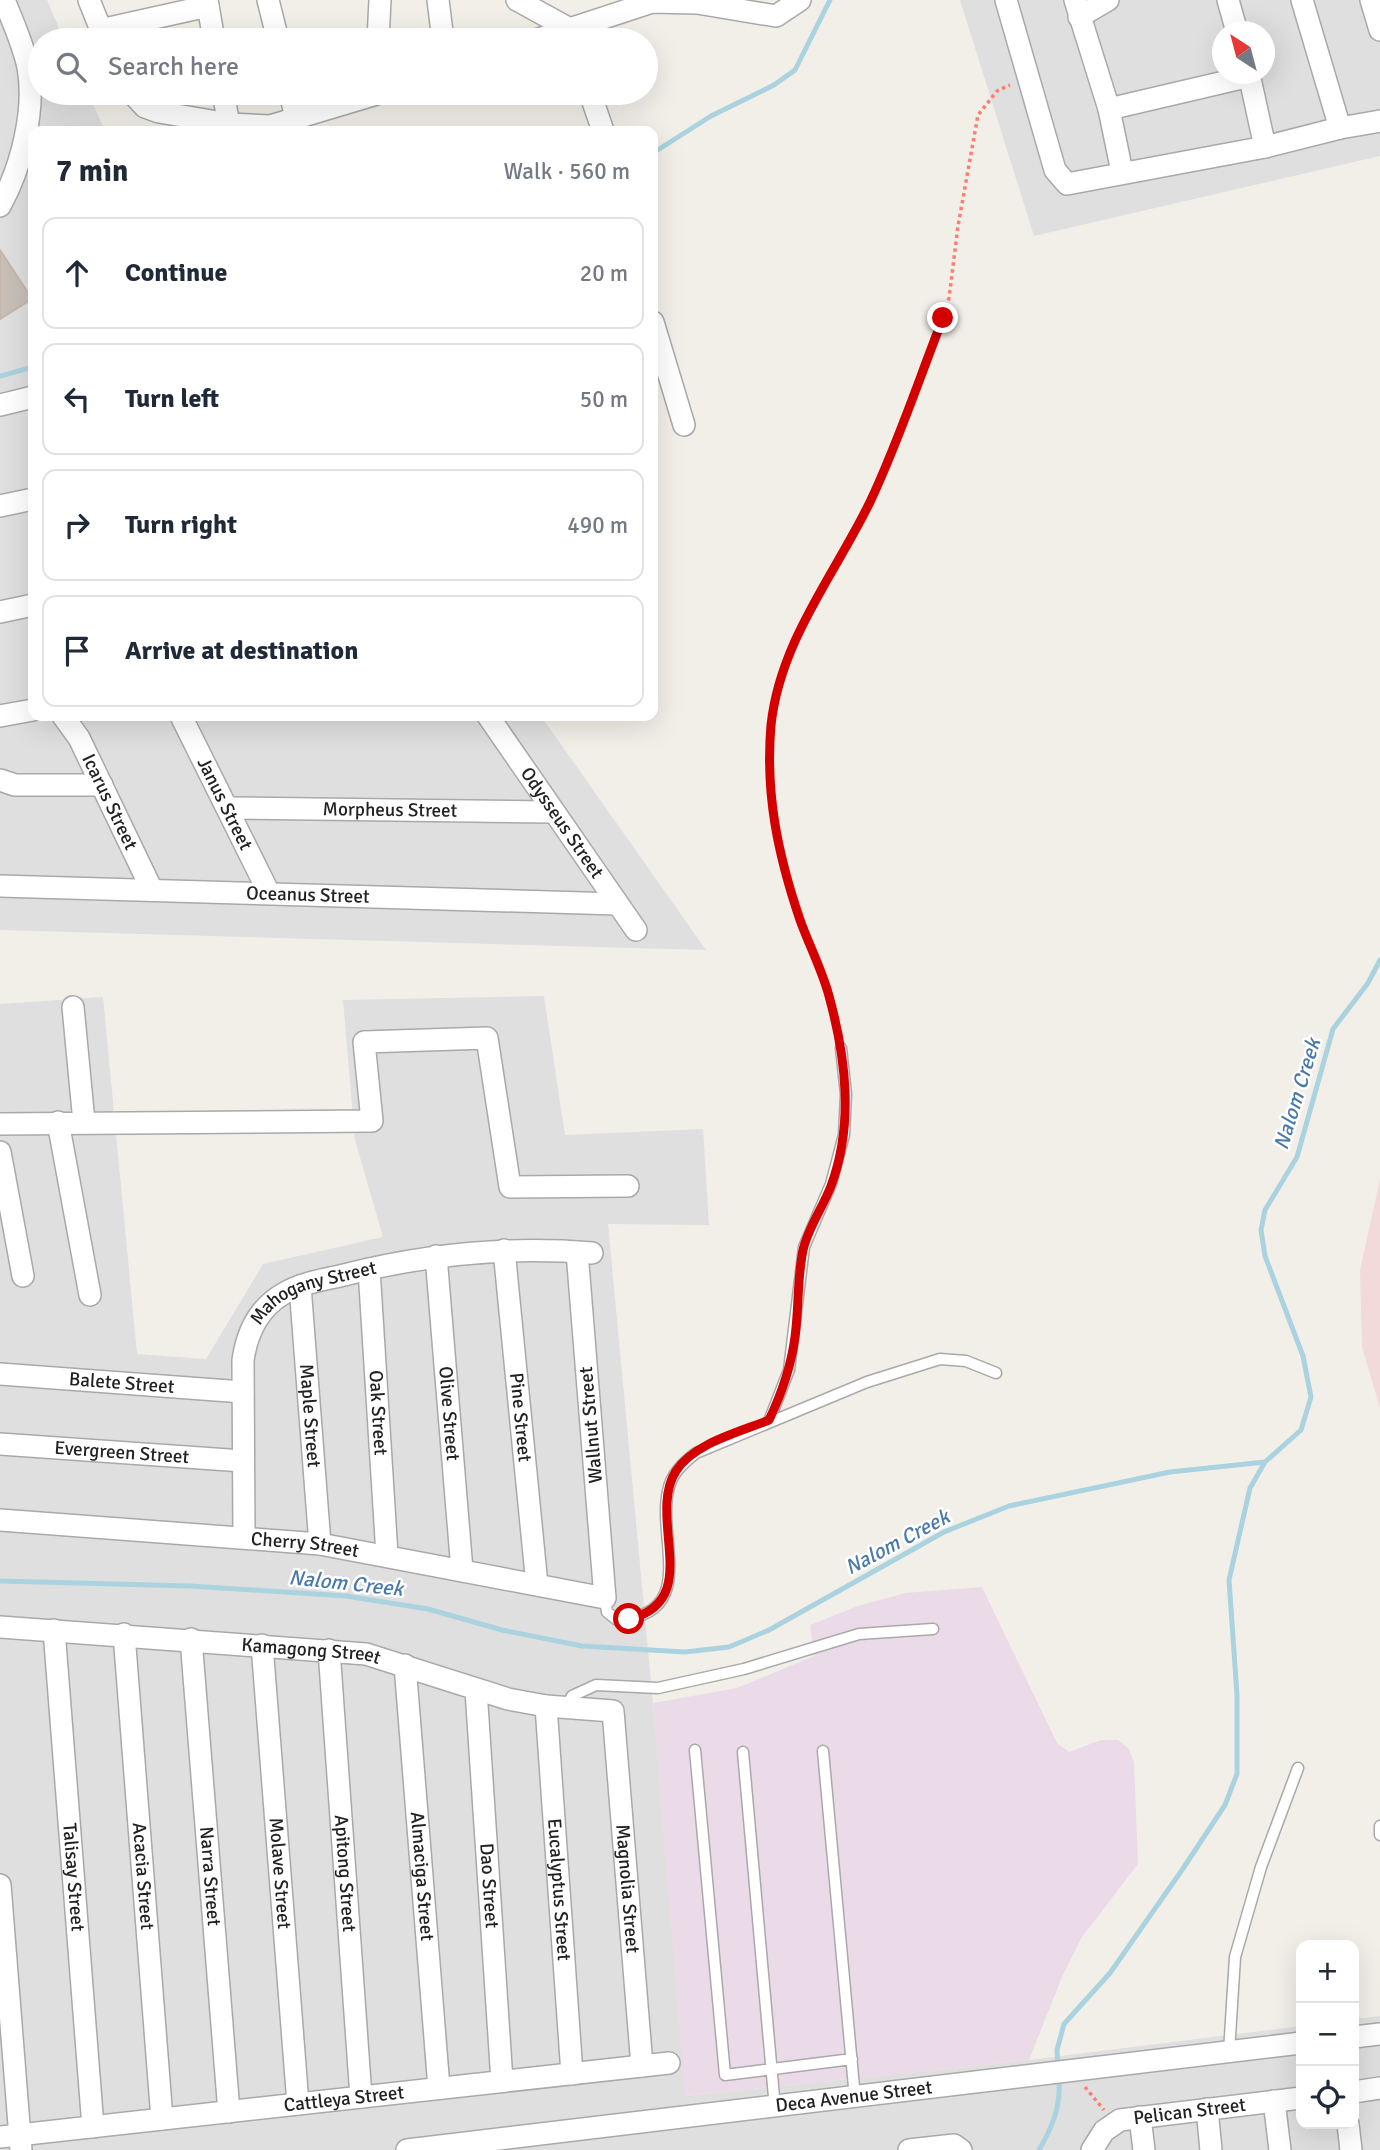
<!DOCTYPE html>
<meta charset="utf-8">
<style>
:root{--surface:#fff;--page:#f2f2f3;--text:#1f2937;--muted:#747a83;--line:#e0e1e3}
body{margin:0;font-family:Signika,sans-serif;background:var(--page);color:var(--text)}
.controls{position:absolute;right:21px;bottom:21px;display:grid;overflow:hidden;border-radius:14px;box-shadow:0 7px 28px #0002}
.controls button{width:63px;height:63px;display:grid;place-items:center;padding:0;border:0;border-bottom:2px solid var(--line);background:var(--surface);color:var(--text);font:35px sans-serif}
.compass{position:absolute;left:1212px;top:21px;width:63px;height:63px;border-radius:50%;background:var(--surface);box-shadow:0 7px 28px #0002;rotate:324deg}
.stop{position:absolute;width:21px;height:21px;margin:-16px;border:5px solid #d40000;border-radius:50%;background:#fff}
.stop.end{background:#d40000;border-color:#fff;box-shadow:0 2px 7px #0008}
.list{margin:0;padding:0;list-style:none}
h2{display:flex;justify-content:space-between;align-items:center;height:91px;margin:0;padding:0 28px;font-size:30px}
h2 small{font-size:23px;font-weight:400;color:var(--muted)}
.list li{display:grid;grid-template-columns:46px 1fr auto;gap:21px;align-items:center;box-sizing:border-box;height:112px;margin:0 14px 14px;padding:0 14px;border:2px solid var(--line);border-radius:14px}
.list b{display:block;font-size:26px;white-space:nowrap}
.list em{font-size:23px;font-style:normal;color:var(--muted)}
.icon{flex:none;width:38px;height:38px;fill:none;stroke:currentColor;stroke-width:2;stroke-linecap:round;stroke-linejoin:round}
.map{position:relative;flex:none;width:1380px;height:2150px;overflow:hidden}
.search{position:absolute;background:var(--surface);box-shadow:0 7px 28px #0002;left:28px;top:28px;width:630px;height:77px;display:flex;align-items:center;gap:18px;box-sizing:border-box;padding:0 24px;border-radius:38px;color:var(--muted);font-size:26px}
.panel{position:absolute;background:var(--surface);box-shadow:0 7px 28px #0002;left:28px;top:126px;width:630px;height:595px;border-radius:14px}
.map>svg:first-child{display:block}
.residential{fill:#e0dfdf;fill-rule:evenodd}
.commercial{fill:#f2dad9}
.industrial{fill:#ebdbe8}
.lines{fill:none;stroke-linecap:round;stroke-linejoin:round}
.stream{stroke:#aad3df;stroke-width:5}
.building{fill:#c7bfb8;stroke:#c4b6ab;stroke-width:2}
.service-casing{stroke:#a9a9a9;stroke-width:13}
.minor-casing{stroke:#a9a9a9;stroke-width:24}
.path{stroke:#fa8072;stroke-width:3.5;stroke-dasharray:3.5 3.5;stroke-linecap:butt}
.service{stroke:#fff;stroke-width:10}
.minor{stroke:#fff;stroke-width:21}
.route{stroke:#d40000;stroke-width:9}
.labels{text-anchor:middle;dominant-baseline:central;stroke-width:5;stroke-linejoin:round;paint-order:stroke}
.street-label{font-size:19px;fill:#222;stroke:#fff}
.water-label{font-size:21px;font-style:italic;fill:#4a7aab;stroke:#fff}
</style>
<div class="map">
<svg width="1380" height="2150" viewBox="0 0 1380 2150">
<rect width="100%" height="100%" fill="#f2efe9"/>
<path class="residential" d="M0,0H47L64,40H40V93H88L105,131H33V716H541L706,950L0,930Z
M960,0H1380V156L1034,236ZM1222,32H1264V74H1222Z
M544,996L565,1135L703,1129L709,1225L608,1224L653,1703L686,2096L1029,2060L1301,2026V2124H1354V2019L1380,2016V2150H0V1004L103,997L137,1354L206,1359L263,1264L383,1237L355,1140L343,1000Z"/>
<path class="commercial" d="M1380,1179V1408L1362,1347L1360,1270Z"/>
<path class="industrial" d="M982,1587L1057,1743L1069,1752L1101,1740H1118L1128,1748L1134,1762L1138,1864L1082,1937L1062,1977L1029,2060L685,2096L653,1703L737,1688L814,1656L810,1625L858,1606L905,1593Z"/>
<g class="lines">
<path class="stream" d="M653,153L711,116L774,85L795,70L830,0
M0,376L33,367
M0,1581L190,1586L346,1596L428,1609L502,1630L582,1646L685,1652L729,1647L769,1630L944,1532L1009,1506L1170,1472L1265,1462L1301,1430L1311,1397L1303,1356L1265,1256L1261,1230L1265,1210L1297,1157L1333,1029L1368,983L1380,960
M1058,2067L1057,2050L1064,2024L1110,1973L1182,1870L1225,1805L1237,1774V1695L1229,1580L1250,1488L1265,1462
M1039,2150C1053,2126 1061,2106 1059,2077"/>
</g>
<path class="building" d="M0,250L32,299L0,319Z"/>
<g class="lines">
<g class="service-casing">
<path id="service" d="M769,1421L789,1370L804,1247L831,1184L844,1135L846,1094L841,1048
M605,1598L607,1612L617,1620C699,1615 657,1540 668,1491C671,1474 683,1463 696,1453L867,1382L940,1359L966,1361L996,1373
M566,1708L572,1696L596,1685L658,1688L744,1669L859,1634L933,1629
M695,1750L725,2075L852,2059
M823,1751L855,2098
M743,1752L775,2108
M1380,1826V1835
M1229,2052L1235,1957L1261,1867L1298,1768"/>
</g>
<g class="minor-casing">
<g id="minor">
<path d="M89,0L105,40"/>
<path d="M207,0L214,40"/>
<path d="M268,0L278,40"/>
<path d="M438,0L443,40"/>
<path d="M517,0L568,28L571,37"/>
<path d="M1006,0L1055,170L1067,184L1265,147L1340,128L1302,0"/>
<path d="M1075,0L1109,109L1122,172"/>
<path d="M1228,0L1237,32"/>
<path d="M1371,0L1380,30"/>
<path d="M1079,17L1108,0"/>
<path d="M100,30L208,6"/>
<path d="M378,40L380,0"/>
<path d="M536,40L652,2L697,3L776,16L800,0"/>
<path d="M1249,74L1265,147"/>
<path d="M132,93L145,107L159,112L229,124L270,126L380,93"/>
<path d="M223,93L229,124"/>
<path d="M290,93L296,118"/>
<path d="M590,93L603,131"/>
<path d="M1109,109L1250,76"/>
<path d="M1340,128L1380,121"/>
<path d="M0,206C21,168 36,111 28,67C23,44 13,22 4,0"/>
<path d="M653,322L684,425"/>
<path d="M0,405L33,397"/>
<path d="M0,506L33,499"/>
<path d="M0,612L33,605"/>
<path d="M0,716L33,710"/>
<path id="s1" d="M63,716L79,738L152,890"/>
<path id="s2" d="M181,716L269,893"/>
<path id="s3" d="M488,716L636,930"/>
<path d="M0,780L15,785H102"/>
<path id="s4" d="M227,808L553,812"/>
<path id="s5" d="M0,886L617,904"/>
<path d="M73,1007L84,1122"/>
<path d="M58,1122L90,1295"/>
<path d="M0,1124L372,1121L364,1042L487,1038L510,1187L628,1186"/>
<path d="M0,1152L23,1276"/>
<path id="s6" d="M504,1250L537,1585"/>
<path id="s7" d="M436,1256L462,1570"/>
<path id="s8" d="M369,1269L387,1555"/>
<path id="s9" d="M300,1286L320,1544"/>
<path id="s10" d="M0,1374L243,1392"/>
<path id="s11" d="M0,1444L243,1461"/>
<path id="s12" d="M0,1520L320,1544L605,1598L577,1252"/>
<path id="s13" d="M244,1537L243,1360C247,1333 259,1308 283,1294C301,1283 323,1280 344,1275C426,1254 507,1246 592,1253"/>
<path id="s14" d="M0,1627L366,1654L508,1699L546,1706L613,1711L642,2066"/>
<path id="s15" d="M54,1630L93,2127"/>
<path id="s16" d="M124,1634L162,2119"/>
<path id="s17" d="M191,1639L229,2112"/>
<path id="s18" d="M262,1645L298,2104"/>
<path id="s19" d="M329,1650L361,2097"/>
<path id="s20" d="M405,1665L439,2088"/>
<path id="s21" d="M476,1690L502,2081"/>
<path id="s22" d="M546,1706L572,2074"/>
<path d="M0,1885L21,2150"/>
<path d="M1354,2037L1380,2034"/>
<path d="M1354,2092L1380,2088"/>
<path d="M1274,2101L1280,2150"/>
<path d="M1207,2109L1211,2150"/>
<path d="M1140,2117L1144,2150"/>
<path d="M1348,2124L1351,2150"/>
<path id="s23" d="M0,2137L669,2063"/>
<path id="s24" d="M407,2150L1301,2043"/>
<path d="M909,2150L954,2145L961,2150"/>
<path id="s25" d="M1092,2150L1104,2131L1120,2120L1301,2098"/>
</g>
</g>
<path class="path" d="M838,1036L829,994L784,865L769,798L771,726L777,683L804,619L840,563L871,500L903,422L949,298L958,226L978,115L997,91L1010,85
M1085,2087L1104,2110"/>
<use href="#service" class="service"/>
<use href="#minor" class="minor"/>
</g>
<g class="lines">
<path class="route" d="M629,1619C705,1601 646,1518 676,1471C694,1443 740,1432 769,1420C782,1393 791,1367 795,1337C799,1308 797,1279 803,1250C808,1228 823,1207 831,1186C854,1124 846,1058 829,996C822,970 809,945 800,920C778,855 765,794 771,725C780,641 834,576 870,502C898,443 919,379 943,318"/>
</g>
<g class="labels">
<g class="street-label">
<text stroke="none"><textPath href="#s1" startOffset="98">Icarus Street</textPath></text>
<text stroke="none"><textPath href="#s2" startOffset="98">Janus Street</textPath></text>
<text stroke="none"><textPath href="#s4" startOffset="163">Morpheus Street</textPath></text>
<text stroke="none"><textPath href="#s3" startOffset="130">Odysseus Street</textPath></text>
<text stroke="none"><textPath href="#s5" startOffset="308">Oceanus Street</textPath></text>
<text stroke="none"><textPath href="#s13" startOffset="285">Mahogany Street</textPath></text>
<text stroke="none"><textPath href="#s10" startOffset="122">Balete Street</textPath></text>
<text stroke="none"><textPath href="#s8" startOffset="144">Oak Street</textPath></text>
<text stroke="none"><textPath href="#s7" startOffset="158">Olive Street</textPath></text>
<text stroke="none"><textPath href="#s9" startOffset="130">Maple Street</textPath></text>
<text stroke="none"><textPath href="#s6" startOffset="168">Pine Street</textPath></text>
<text transform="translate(591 1425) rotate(-95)">Wallnut Street</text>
<text stroke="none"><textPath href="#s11" startOffset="122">Evergreen Street</textPath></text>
<text stroke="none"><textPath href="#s12" startOffset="306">Cherry Street</textPath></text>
<text stroke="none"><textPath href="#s14" startOffset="312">Kamagong Street</textPath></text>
<text stroke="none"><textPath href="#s19" startOffset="224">Apitong Street</textPath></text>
<text stroke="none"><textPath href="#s18" startOffset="229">Molave Street</textPath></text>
<text stroke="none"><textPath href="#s17" startOffset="238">Narra Street</textPath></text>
<text stroke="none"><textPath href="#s16" startOffset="243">Acacia Street</textPath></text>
<text stroke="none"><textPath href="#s20" startOffset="212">Almaciga Street</textPath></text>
<text stroke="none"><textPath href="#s15" startOffset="248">Talisay Street</textPath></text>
<text stroke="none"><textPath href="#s21" startOffset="196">Dao Street</textPath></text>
<text stroke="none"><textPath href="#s14" startOffset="800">Magnolia Street</textPath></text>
<text stroke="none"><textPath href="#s22" startOffset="184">Eucalyptus Street</textPath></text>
<text stroke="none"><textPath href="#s24" startOffset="450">Deca Avenue Street</textPath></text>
<text stroke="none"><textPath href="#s23" startOffset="346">Cattleya Street</textPath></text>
<text stroke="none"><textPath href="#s25" startOffset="112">Pelican Street</textPath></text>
</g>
<g class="water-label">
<text transform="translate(1297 1094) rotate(-73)">Nalom Creek</text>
<text transform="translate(897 1542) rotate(-28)">Nalom Creek</text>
<text transform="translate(346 1583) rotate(6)">Nalom Creek</text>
</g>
</g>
</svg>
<div class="controls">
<button>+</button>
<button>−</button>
<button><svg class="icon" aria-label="locate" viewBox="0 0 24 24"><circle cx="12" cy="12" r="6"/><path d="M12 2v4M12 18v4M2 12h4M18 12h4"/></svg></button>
</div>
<svg class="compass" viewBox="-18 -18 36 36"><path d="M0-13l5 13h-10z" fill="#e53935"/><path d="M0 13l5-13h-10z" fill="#747a83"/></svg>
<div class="stop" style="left:629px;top:1619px"></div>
<div class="stop end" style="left:943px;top:318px"></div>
<div class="search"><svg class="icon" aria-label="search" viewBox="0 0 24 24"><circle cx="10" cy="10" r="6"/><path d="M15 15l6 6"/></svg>Search here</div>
<section class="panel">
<h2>7 min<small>Walk · 560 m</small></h2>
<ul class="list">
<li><svg class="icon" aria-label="ahead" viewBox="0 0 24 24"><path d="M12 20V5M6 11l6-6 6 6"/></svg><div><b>Continue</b></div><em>20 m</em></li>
<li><svg class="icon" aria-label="left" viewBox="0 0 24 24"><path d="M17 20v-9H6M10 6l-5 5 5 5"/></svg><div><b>Turn left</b></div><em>50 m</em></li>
<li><svg class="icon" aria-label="right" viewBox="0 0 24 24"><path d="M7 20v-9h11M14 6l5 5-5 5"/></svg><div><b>Turn right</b></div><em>490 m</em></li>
<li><svg class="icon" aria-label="arrive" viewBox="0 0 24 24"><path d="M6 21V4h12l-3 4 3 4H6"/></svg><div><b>Arrive at destination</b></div></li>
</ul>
</section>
</div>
